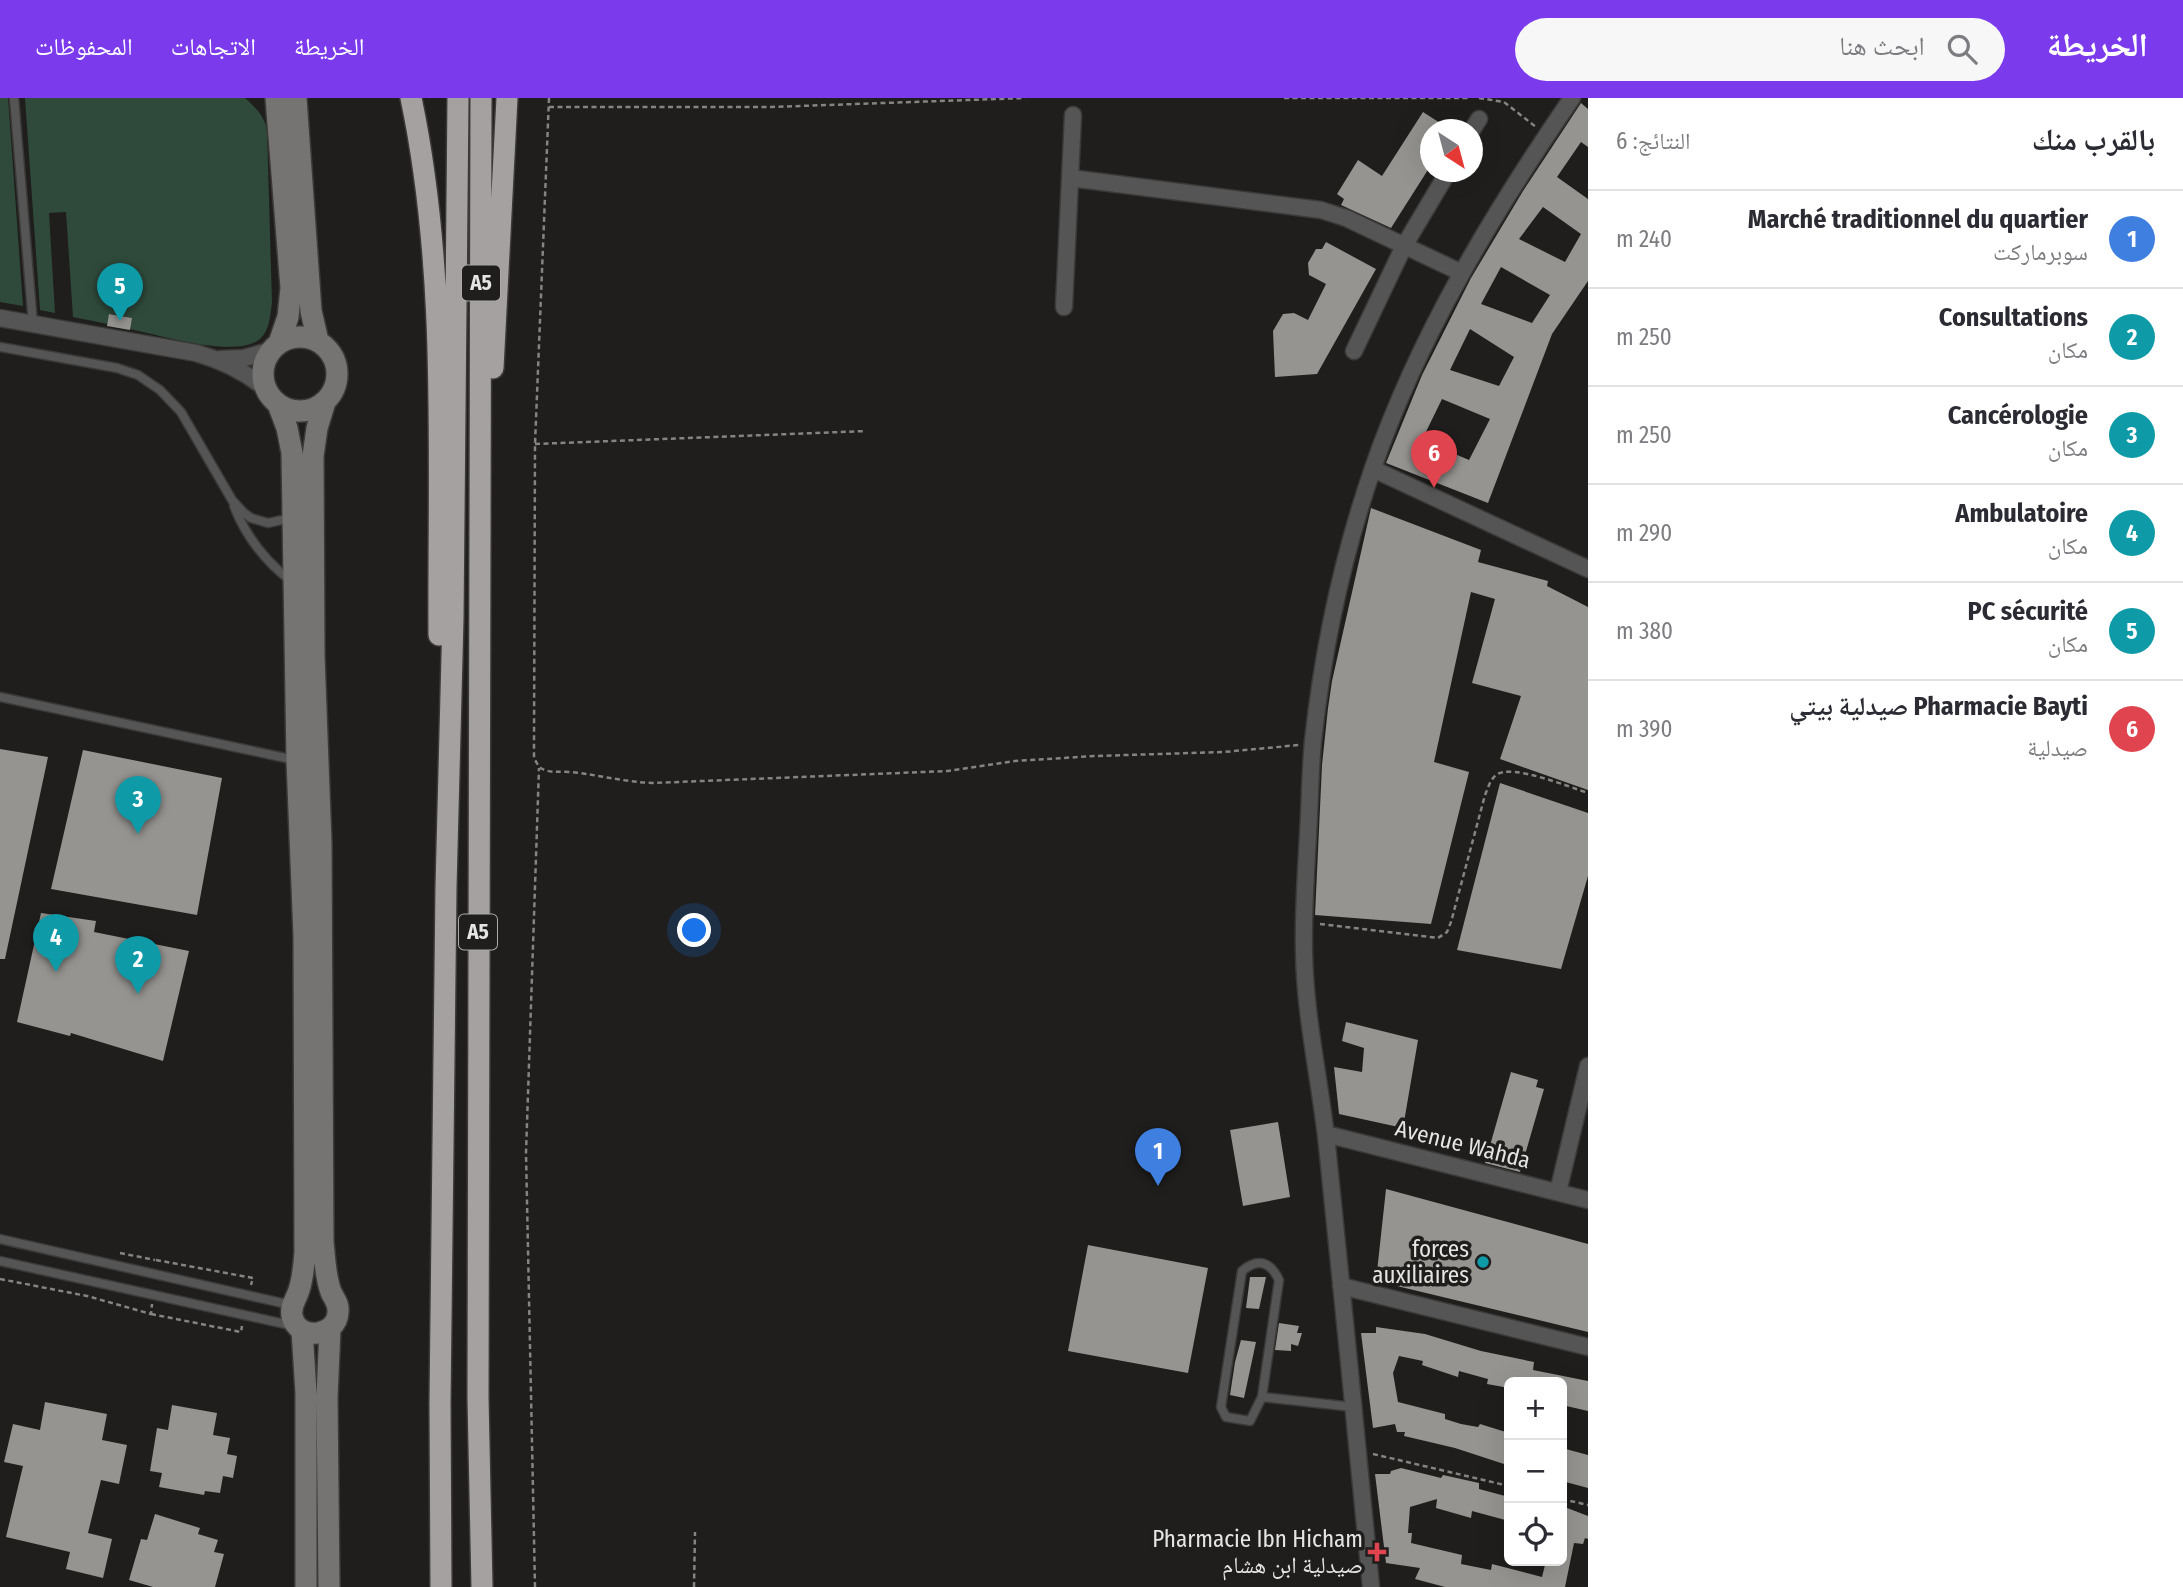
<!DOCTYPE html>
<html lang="ar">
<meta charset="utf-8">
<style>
:root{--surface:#fff;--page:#f7f7f7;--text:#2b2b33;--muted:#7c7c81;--line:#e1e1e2;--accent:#7c3aed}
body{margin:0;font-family:"Fira Sans Condensed","Noto Naskh Arabic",sans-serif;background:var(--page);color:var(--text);direction:rtl}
.controls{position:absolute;right:21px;bottom:21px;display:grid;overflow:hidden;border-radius:10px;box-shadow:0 7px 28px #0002}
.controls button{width:63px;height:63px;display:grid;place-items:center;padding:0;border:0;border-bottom:2px solid var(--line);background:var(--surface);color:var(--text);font:35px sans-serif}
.compass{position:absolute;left:1420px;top:21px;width:63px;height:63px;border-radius:50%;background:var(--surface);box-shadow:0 7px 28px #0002;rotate:144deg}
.you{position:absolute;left:695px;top:833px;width:24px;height:24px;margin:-18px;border:5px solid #fff;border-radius:50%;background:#1a73e8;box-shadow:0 0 0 10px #1a73e833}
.badge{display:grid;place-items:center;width:46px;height:46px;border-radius:50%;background:var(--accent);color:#fff;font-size:23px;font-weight:700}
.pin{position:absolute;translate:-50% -58px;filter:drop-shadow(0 2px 4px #0008)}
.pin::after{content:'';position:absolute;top:37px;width:24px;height:21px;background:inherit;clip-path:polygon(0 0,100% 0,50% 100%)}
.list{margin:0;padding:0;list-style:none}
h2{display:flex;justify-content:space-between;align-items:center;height:91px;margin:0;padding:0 28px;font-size:30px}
h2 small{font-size:23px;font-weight:400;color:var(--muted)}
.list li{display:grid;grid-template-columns:46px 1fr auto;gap:21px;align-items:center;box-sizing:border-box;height:98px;padding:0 28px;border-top:2px solid var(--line)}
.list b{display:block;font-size:26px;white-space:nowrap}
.list p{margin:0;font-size:23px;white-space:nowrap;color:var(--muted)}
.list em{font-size:23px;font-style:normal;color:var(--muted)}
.icon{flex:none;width:38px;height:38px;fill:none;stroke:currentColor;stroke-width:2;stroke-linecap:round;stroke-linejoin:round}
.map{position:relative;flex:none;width:1588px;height:1489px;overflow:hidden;direction:ltr}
header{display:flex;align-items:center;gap:42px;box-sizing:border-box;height:98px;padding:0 35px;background:var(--accent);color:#fff}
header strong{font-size:33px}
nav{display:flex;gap:38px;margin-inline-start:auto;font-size:24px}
.search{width:490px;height:63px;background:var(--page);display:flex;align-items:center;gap:18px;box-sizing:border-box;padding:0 24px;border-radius:38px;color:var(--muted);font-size:26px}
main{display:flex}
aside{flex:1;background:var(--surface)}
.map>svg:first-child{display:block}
.green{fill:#2f4a3b}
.building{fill:#959491;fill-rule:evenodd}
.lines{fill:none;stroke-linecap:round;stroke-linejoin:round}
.lane-casing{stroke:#3b3a38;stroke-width:11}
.street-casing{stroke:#3b3a38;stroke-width:19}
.secondary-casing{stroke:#3b3a38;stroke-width:24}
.highway-casing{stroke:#3b3a38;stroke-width:24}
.path{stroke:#848482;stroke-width:2.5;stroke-dasharray:5 3.5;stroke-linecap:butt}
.lane{stroke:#565555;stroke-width:8}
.street{stroke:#565555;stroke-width:16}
.secondary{stroke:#767473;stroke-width:21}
.highway{stroke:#a5a1a1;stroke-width:21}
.culture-dot{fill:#0f9aa8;stroke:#1f1e1c;stroke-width:2.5}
.health-dot{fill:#e0444e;stroke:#1f1e1c;stroke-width:2.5}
.labels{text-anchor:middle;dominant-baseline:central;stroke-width:7;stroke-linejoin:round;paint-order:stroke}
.shield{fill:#1f1e1c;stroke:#aaa9a7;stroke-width:2}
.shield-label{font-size:21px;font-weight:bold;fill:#e5e5e3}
.street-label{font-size:23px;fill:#e5e5e3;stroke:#1f1e1c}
.poi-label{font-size:23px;fill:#e5e5e3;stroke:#1f1e1c;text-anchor:end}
</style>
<header>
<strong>الخريطة</strong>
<div class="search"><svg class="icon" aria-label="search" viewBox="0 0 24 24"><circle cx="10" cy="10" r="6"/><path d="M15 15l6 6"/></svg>ابحث هنا</div>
<nav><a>الخريطة</a><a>الاتجاهات</a><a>المحفوظات</a></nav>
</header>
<main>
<aside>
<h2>بالقرب منك<small>النتائج: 6</small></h2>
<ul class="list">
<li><span class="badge" style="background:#3f7fe0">1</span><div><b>Marché traditionnel du quartier</b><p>سوبرماركت</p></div><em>240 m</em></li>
<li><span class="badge" style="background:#0f9aa8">2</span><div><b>Consultations</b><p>مكان</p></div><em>250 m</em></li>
<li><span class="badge" style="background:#0f9aa8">3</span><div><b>Cancérologie</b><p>مكان</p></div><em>250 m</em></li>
<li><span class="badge" style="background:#0f9aa8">4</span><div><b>Ambulatoire</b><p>مكان</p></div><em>290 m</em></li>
<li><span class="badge" style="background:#0f9aa8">5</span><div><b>PC sécurité</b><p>مكان</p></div><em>380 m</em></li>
<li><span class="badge" style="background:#e0444e">6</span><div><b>Pharmacie Bayti صيدلية بيتي</b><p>صيدلية</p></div><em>390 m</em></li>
</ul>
</aside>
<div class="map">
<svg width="1588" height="1489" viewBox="0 0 1588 1489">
<rect width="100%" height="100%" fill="#1f1e1c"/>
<path class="green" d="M0,0H8L23,208L0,204Z
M25,0H245C256,10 264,17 267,32L272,205C270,217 270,232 260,241C236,261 159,237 130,231L132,220L110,216L108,226L73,219L66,114L49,115L55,215L40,212Z"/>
<path class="building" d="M1581,5L1588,11V49L1581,44L1557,79L1588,101V183L1552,236L1488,405L1386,365L1422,277L1471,180L1523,93ZM1543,109L1581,136L1565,164L1519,141ZM1501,169L1550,197L1532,225L1481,206ZM1470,231L1514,259L1499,288L1450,272ZM1442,301L1490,321L1469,362L1422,342Z
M1423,14L1451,32H1431V67L1391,130L1341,107L1344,101L1337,96L1358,62L1382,78Z
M1326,144L1376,171L1317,276L1275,279L1273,233L1283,216L1294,215L1308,222L1326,186L1309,177L1308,165L1316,151H1322Z
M109,216L132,220L130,232L107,228Z
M1371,410L1481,452L1478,464L1548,483L1547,488L1588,509V692L1500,661L1521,598L1472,585L1495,501L1471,494L1434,664L1469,674L1431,826L1315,817L1322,667L1328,610L1332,583Z
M0,651L48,659L5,861H0Z
M83,652L222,680L197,817L51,791Z
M1500,685L1588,715V778L1561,871L1457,852Z
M41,815L96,823L94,834L189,853L163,963L71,935L70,938L17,924Z
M1346,924L1418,942L1403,1030L1339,1016L1334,969L1362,974L1364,950L1342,943Z
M1511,974L1538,982L1536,989L1544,991L1520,1074L1485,1065Z
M1278,1024L1290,1099L1243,1108L1230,1032Z
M1386,1091L1588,1146V1234L1376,1183Z
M1088,1147L1208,1170L1188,1275L1068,1253Z
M1250,1179H1266L1259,1211L1246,1210Z
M1279,1225L1299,1228L1297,1235H1302L1298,1248L1291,1246V1253L1275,1252Z
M1376,1229L1425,1236L1481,1253L1534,1264L1533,1272L1588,1283V1313L1562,1307V1284H1509V1290L1487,1286L1488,1281L1459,1273L1458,1279L1422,1267L1423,1263L1399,1258L1393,1275L1398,1304L1445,1316V1321L1461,1326L1478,1329L1480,1326L1509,1335V1362H1506L1504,1366L1455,1350L1404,1338L1405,1334H1397L1395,1326L1373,1330L1361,1235H1376Z
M1241,1242L1256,1244L1244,1300L1230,1297L1235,1264Z
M45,1304L107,1316L102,1342L127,1347L119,1386L101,1382L88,1435L112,1441L103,1480L66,1471L70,1454L6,1439L23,1368L4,1364L13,1326L40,1332Z
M172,1307L217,1315L213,1337L230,1340L227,1356L237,1358L233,1380L223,1378L220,1395L205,1393L204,1397L159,1389L162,1375L150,1373L157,1330L168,1332Z
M1562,1350L1588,1357V1390L1562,1383Z
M1401,1370L1441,1380L1443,1377L1479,1385V1391L1509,1399V1423L1472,1413L1471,1420L1436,1410L1437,1401L1410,1409L1408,1435H1412L1411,1445L1462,1457L1461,1466L1491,1472L1492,1466L1542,1479L1546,1463H1562V1408L1588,1418V1441L1585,1440L1583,1446L1574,1445L1565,1489H1445L1415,1481L1420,1470L1386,1465L1375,1376H1390L1391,1373Z
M155,1416L200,1430L198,1436L218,1442L214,1454L224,1456L215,1489H153L129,1482L141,1441L147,1442Z"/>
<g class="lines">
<g class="lane-casing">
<path id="lane" d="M14,0L33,226
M0,249L117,270L138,277L160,292L181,314L232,402L244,415L251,420L268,425L291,420
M234,408C246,439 265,463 291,483
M0,599L295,662
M0,1141L291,1207
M0,1163L294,1228
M1262,1299L1279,1182C1270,1163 1258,1160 1242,1173L1221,1309L1226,1319L1250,1323L1262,1299L1353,1309"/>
</g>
<g class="street-casing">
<path id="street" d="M1472,32L1479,21
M1070,80L1321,112L1346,120L1462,175
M1064,209L1073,17
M0,220L196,255C221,262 244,273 265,290
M1354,253L1404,148L1448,74
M220,261L244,260L272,252
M1373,371L1588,471
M1326,1036L1588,1102
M1558,1094L1588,968
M1341,1188L1588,1249
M1371,1489C1357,1342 1342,1194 1327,1047C1320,982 1305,919 1304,854C1303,815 1306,776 1308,737C1310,706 1310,674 1313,643C1323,551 1343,457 1373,370C1419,237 1493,115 1572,0"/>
</g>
<g class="secondary-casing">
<path id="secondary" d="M276,0L291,190L288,219L279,245
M296,0L311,213L318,243
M263 276a37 37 0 1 1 74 0a37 37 0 1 1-74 0Z
M278,306L287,330L292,355L297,663L304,838L305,1154C304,1167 303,1180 299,1192C296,1202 290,1207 292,1218C298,1244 337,1239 338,1214C339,1205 334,1201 331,1194C325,1178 325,1161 323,1144L321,745L314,558L313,358L317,330L325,304
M302,1232L306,1295V1489
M329,1489L327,1299L330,1231"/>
</g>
<g class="highway-casing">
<path id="highway" d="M411,0C448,175 438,359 439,537
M481,0L478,1300L482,1489
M493,270L507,0
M441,1489L440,1305L446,789L453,520L458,0"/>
</g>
<path class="path" d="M549,0L535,346L534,648V660L539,669C549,676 559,673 571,674C599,677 624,684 653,685L948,673L1015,663L1095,658L1224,654L1299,647
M1284,0H1471
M1479,0L1504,4L1536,29
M549,9H771L1025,0
M535,346L866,333
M1320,826L1438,840L1447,834L1451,824L1485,697C1488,690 1490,682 1496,677C1511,665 1569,689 1588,695
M120,1155L155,1162
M156,1162L253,1180L251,1187
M0,1181L87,1198L151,1216L152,1206
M151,1216L241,1234L242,1228
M1373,1356L1509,1388
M1562,1401L1588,1407
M535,1489L526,1055L539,670
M694,1489L695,1434"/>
<use href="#lane" class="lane"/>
<use href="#street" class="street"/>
<use href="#secondary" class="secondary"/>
<use href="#highway" class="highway"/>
</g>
<circle class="culture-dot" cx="1483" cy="1164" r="7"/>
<path class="health-dot" d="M1373.5 1443.5h7v7h7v7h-7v7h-7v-7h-7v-7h7z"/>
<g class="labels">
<g class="shield">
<rect x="462" y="167.5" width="38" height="35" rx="5"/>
<rect x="459" y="816.5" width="38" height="35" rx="5"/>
</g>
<g class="shield-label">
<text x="481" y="185">A5</text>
<text x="478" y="834">A5</text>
</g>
<g class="street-label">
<text transform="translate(1463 1046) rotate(14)">Avenue Wahda</text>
</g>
<g class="poi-label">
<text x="1469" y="1151">forces<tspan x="1469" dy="26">auxiliaires</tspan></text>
<text x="1363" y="1441">Pharmacie Ibn Hicham<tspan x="1363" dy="26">صيدلية ابن هشام</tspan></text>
</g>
</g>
</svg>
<div class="controls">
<button>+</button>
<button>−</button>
<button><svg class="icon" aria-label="locate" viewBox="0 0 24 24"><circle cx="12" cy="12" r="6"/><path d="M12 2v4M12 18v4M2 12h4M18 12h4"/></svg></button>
</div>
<svg class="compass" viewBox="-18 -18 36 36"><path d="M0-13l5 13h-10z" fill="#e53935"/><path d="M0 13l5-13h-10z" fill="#7c7c81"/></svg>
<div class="you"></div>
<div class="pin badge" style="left:1158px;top:1088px;background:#3f7fe0">1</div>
<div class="pin badge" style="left:138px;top:896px;background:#0f9aa8">2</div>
<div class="pin badge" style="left:138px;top:736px;background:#0f9aa8">3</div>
<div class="pin badge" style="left:56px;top:874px;background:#0f9aa8">4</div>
<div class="pin badge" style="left:120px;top:223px;background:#0f9aa8">5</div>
<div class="pin badge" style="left:1434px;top:390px;background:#e0444e">6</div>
</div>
</main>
